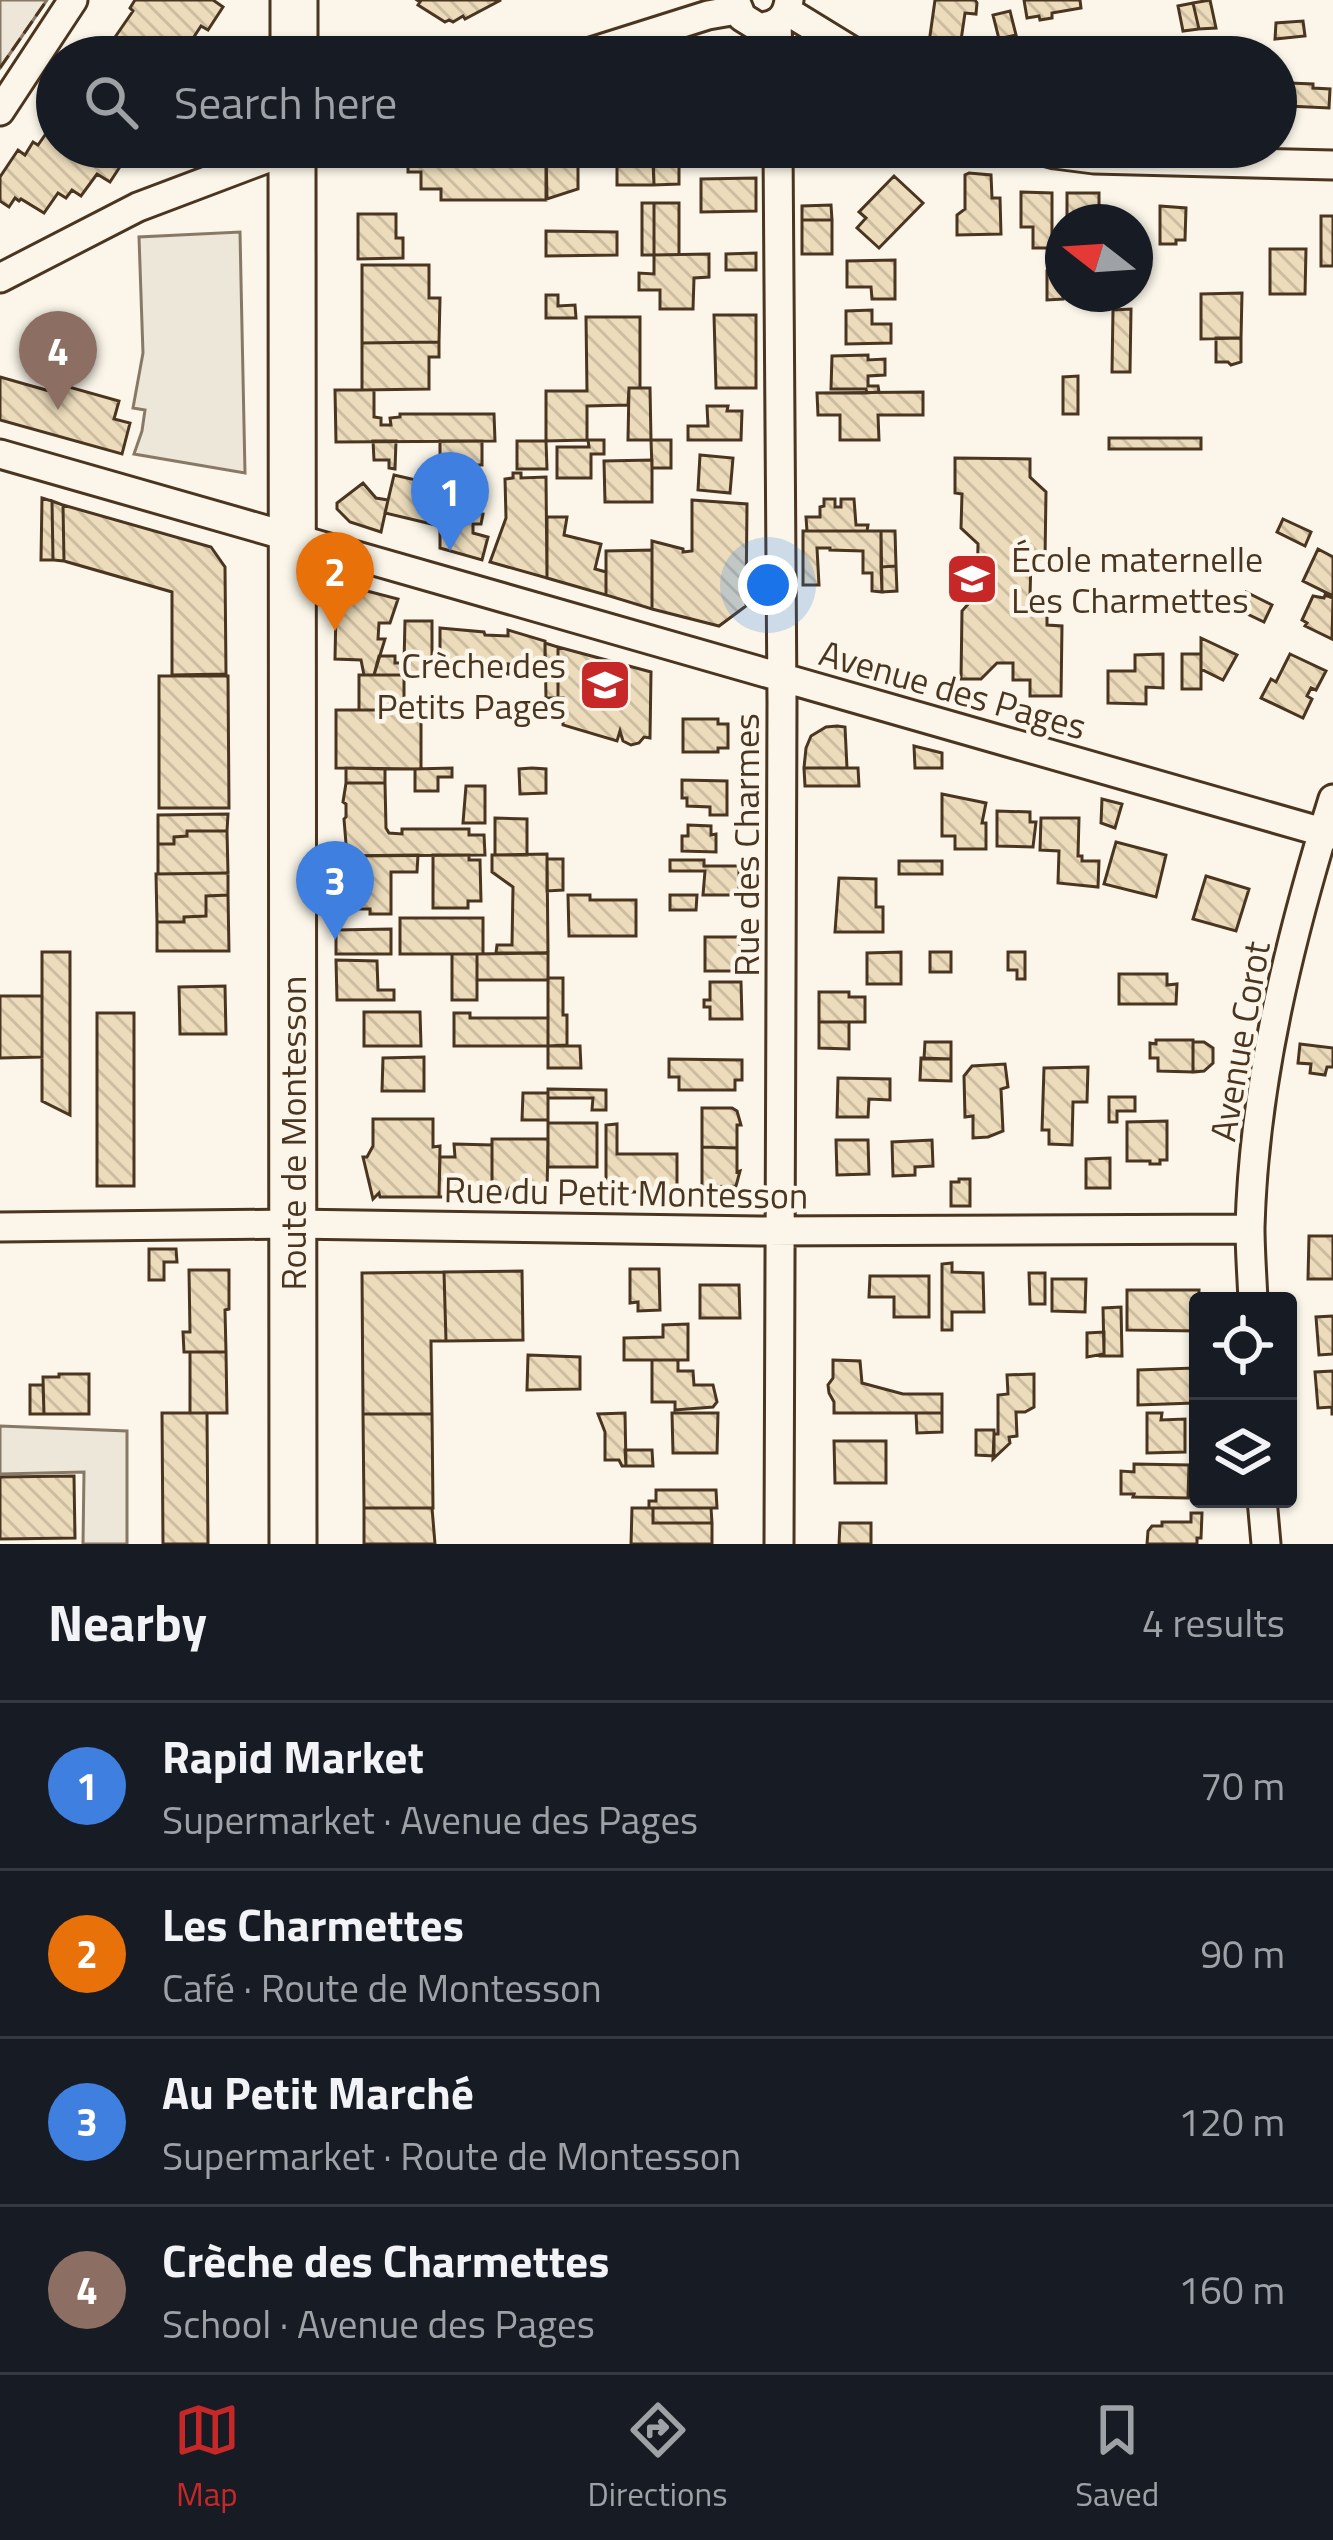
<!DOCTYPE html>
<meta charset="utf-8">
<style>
:root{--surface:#171b24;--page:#242831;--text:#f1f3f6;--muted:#9ea1a6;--line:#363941;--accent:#c62828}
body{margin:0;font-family:"Titillium Web",sans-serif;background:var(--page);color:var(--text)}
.controls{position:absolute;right:36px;bottom:36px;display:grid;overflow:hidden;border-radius:12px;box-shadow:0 3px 9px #0004}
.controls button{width:108px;height:108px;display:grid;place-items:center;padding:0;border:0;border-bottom:3px solid var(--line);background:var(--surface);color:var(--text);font:60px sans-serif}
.compass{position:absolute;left:1045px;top:204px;width:108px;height:108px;border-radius:50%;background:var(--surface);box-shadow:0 3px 9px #0004;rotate:287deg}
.you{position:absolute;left:768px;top:585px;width:42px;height:42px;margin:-30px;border:9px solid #fff;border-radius:50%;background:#1a73e8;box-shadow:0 0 0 18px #1a73e833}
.badge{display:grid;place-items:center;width:78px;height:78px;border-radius:50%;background:var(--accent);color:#fff;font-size:39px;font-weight:700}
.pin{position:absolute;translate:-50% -99px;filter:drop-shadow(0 3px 6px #0008)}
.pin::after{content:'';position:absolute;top:63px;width:42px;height:36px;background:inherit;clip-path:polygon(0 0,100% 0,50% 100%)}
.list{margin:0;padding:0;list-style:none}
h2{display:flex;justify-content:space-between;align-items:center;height:156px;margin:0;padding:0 48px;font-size:51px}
h2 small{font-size:39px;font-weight:400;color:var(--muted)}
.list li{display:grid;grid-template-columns:78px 1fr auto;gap:36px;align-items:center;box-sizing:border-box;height:168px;padding:0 48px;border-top:3px solid var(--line)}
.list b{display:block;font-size:45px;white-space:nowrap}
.list p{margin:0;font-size:39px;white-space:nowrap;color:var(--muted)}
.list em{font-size:39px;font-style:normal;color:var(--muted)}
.icon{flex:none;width:66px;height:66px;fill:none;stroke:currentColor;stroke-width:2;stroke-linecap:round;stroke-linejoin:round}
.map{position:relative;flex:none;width:1333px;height:1544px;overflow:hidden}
.search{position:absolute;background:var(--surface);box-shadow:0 3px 9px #0004;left:36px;right:36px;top:36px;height:132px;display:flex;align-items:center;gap:30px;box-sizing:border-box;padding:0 42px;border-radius:66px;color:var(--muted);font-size:45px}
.sheet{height:828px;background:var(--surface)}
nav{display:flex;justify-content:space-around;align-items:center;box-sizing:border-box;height:168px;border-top:3px solid var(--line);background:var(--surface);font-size:33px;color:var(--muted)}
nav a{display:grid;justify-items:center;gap:6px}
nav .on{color:var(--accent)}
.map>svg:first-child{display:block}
.green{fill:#ede6d9;stroke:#887966;stroke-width:3}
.parking{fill:#ede7d9;stroke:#887966;stroke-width:3}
.building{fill:url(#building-back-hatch);stroke:#4a3520;stroke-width:3}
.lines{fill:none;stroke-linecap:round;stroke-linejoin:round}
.street-casing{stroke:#4a3520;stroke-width:33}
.primary-casing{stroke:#4a3520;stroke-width:51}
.street{stroke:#fbf6e9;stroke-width:27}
.primary{stroke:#fbf6e9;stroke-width:45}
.fence{stroke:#4a3520;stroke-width:3;stroke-dasharray:15 6;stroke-linecap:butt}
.labels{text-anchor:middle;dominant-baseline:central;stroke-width:9;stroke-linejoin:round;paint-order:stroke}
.poi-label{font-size:36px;fill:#4a3520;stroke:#fbf6e9;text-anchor:start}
.street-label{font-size:36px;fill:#4a3520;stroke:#fbf6e9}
</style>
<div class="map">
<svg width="1333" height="1544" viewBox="0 0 1333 1544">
<defs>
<pattern id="building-back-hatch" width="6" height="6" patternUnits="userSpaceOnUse" patternTransform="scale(3)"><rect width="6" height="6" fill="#ecdcbc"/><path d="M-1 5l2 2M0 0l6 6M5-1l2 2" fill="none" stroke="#ccbda1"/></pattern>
</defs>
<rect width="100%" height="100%" fill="#fbf6e9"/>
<path class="green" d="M0,0H47L0,68Z"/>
<path class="parking" d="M240,232L245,473L134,454L142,431L145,410L133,408L143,353L139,237Z
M0,1426L127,1431V1544H83L84,1472L0,1474Z"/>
<path class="building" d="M135,0H213L223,7L208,30L201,26L188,46L184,44L175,57H108L115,47L111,43L133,11L130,8Z
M417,0H501L465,19L463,16L453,22L449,20L445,22L418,5L420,2Z
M935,0H975L977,3L976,14L965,13L960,47L929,43Z
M1024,0H1080L1081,8L1052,13V18L1040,20L1039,16L1027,18Z
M1210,0L1216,28L1199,29L1193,3Z
M1193,3L1199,29L1183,31L1178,6Z
M1010,11L1016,35L999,39L993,15Z
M1303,21L1305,36L1275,39L1276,23Z
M1289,83L1313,84V88L1330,89L1329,108L1288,106Z
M57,118V147H114L112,151L125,159L110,182L97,174L81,196L72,190L66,198L58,193L44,213L21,199L19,201L15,198L9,207L0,201V177L18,150L25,155L33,142L38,145Z
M408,147H546V200H441V189H421V172H408Z
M546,147L578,149V189L547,199Z
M617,147H653L654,185H617Z
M706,147H755L756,164H730L731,153H725V164H706Z
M653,163H679V184L654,185Z
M969,173L991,175L992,198H1000L1001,234L957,235V215L965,209V175Z
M894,176L923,203L879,248L857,228L866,218L859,212Z
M756,178V211L701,212V179Z
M1021,192L1052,193V248H1033V227H1021Z
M1067,193H1099V222H1067Z
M642,203H654V255H642Z
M654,203H679V255H654Z
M831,205L832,220H802V206Z
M1160,206L1186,208L1185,240H1176V244H1160Z
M358,214H396V238H403V258L358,259Z
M1321,216H1333V266H1321Z
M802,220H832V254H802Z
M546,231L617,232V255L546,256Z
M1270,249H1306L1305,294H1270Z
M756,253V270H726V254Z
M709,254V277L694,278L693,309H660V290H639V273L654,274V255Z
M895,260V299H872L871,287H847V261Z
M362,265H429V298H440L439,342L362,343Z
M1047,271H1063V299L1047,300Z
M1242,293L1241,338L1201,339V294Z
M546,295H558V306L575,305L576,318H546Z
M1131,309L1130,372H1112L1113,310Z
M872,310V324H891V343L846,344V311Z
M714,315H756V388H716Z
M586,317H640V388H629L628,405L587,406V440L546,441V391H587Z
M1216,338H1241V362L1231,365L1228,362H1216Z
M439,342V357H429V389L362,390V343Z
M868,355V360L885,359V375L868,376V386H878L879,392L867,393L866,389H831L832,356Z
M1078,376V414H1063V377Z
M0,377L53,392L55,383L119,401L114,419L130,423L122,454L0,420Z
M629,388H650L651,440H628Z
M335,390H374V417L381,418V425H391L390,418L400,417V414H494L495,441L336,442Z
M923,392V415H878L879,440H840V415H818L817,393Z
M707,406H728L727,411H742L741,440H688V426H708Z
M1109,438H1201V449H1109Z
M588,440H604V454H591V478H557V447H589Z
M651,440H671V468H652Z
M373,441H396L395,469L389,468V460H374Z
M440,441H482V465H440Z
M517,441H546L547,469H517Z
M700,455L733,458L730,493L698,490Z
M955,458L1030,459V477L1046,492L1045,559H1031L1030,596L1047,610V625L1062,626L1061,696H1030V680H1013V663H997L981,679H961L962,611L977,594L978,544L961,528L962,494L955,493Z
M652,460V502H605L604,461Z
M513,473H521V478L546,477L547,578L490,562L506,518L505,479L513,478Z
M394,475L424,482L425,476L440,479V526L385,513Z
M363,483L376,498L388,500L381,532L350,522L337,509V503Z
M459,488L460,500H473L474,513L483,514L481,524H473V533L488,537L482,560L440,548V490Z
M42,498L52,501L53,560H41Z
M824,499H835V507H841V499H854L856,525H868L867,531H807L806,517H820V507L824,506Z
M692,500L747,504L746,606L719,626L652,609V541L683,549V552L692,551Z
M52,501L63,505L64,561L53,560Z
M63,505L211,547L225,567L226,674L172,675V592L64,561Z
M547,517H567L564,535L601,544L595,569L606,572V595L547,578Z
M1283,519L1311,532L1305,546L1277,532Z
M803,531H881L882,592L872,591V573H863V551L830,550V548H817L819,585H803Z
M881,531H895L896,566L881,567Z
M1318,549L1333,557V596L1303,581Z
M652,550V609L606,595V551Z
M896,566L897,591L882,592L881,567Z
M363,590L398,599L390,623H379L378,639H385L374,675H364L361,660L335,659L336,609L351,593Z
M1246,592L1272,605L1264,622L1237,609Z
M1325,595L1333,598L1332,639L1305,626L1307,623L1302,620L1313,596L1324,598Z
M405,621H432V666H425V675H374L379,656H395V663H404Z
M440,628L484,632L485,635L508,636V630L545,641V678L531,677V666L508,664V674L481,672V664L440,661Z
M1201,638L1237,655L1223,680L1201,669Z
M545,643L558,647V698H546Z
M558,647L651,672L650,738L644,737L639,743L631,745L623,741L620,731L617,741L563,725V698H558Z
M1163,654V688L1146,687V704L1108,703V671H1135V655Z
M1182,654H1201V689H1182Z
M1290,654L1326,671L1316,690L1311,688L1307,696L1312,699L1303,718L1261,698L1271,679L1276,682Z
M359,675H404V710H359Z
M159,676H228L229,808H159Z
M336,710H421V769L336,768Z
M683,719H718V724H728V748H718V752H683Z
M837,726L845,727L847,768H804L806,748L811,736L826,727Z
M914,746L942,753V768H915Z
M346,768L385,769V783H346Z
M452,768V777H438V791H415V769Z
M532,768L546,769V793L520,794L519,769Z
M804,768H858L859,786H805Z
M682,780L727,781V815H710V807L687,806V798H682Z
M346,783H385L386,828L389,833L402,834V829H469V835H484L485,855L347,856L344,819L346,817V804L343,802Z
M466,786H485V823H463Z
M942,794L986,803L982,823H986V849H955V836H942Z
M1102,799L1122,804L1115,828L1101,823Z
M997,811L1030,812V822H1036L1033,847L997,846Z
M228,814L227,831H187V836L174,837V844H158V815Z
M495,818L527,819V855H495Z
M1041,818H1079L1078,856H1082V861H1099L1098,887L1058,883L1059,851L1040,850Z
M688,825L711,826V835L716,834V852L682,851V836H688Z
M187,831H227L228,873L158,874V844H174V837L187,836Z
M1116,842L1166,855L1156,897L1104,884Z
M547,854L548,953H496L497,945H512L513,887L492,872V855Z
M418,855L417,872H391V914H370V909H336V856Z
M433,855H469V860H480L481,901H468V908H433Z
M547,859H563V890L547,891Z
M670,860H704V866H739V895H703L705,871H670Z
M899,861H942V874H899Z
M228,873V895L206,896V916L184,917V922H157L156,874Z
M1206,876L1249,889L1236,931L1193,919Z
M839,878L876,879V907H883V932H835Z
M228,895L229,951H157V922H184V917L206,916V896Z
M568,895H590V900H636V936H569Z
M670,895H697L696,910H670Z
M400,918H483V954H400Z
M391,929V954H336V930Z
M705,937H740V971H705Z
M42,952H70V1115L42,1101Z
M901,952V984H867V953Z
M930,952H951V972H930Z
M1008,952H1025V979H1017V970H1008Z
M548,953V980H477V954Z
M452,954H477V1000H452Z
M336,960L377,961L378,990H394V1000H337Z
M1119,974H1167V985L1177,984L1176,1004H1119Z
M548,978H563V1015H567V1045L548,1046Z
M710,982H741L742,1019H710V1007H704V1000H710Z
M225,986L226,1034H180L179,987Z
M819,992H849V997H865V1022H819Z
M0,996H42V1057L0,1058Z
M364,1012H420L421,1046H364Z
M97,1013H134V1186H97Z
M454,1013H470V1018H548V1046H454Z
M819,1022H849V1049L819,1048Z
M1156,1040H1193V1072L1158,1071V1058H1150V1043L1156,1044Z
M925,1042H951V1059H924Z
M1193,1042H1204L1213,1048V1063L1204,1071L1193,1072Z
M1300,1044L1333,1048V1067H1327L1325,1075L1310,1073L1311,1064L1298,1063Z
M548,1046H580L581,1068H548Z
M424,1057V1091H382L383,1058Z
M921,1058L951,1059V1081L920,1080Z
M669,1059L742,1060V1080H735V1090H679V1077H669Z
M1005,1064L1008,1087L1001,1089L1003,1131L988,1137L973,1138V1116L965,1117L964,1076L972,1066Z
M1088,1067L1087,1102H1073L1072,1145L1049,1144V1130H1042L1044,1068Z
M838,1078L890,1079V1100L869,1099L868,1117H837Z
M548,1089L606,1090V1110H592L593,1098H548Z
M523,1093H548V1120H522Z
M1109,1097H1135V1111H1117V1122H1109Z
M702,1108H732L737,1111L741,1125H737V1148L702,1147Z
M373,1119H433V1147L440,1146L439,1197H380L379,1193L373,1199L363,1157H367L373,1146Z
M1167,1121V1160H1160V1164H1150V1161H1127V1122Z
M548,1123H597V1167H548Z
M617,1124V1154H677V1192H606V1125Z
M492,1139H548L547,1197H525L522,1189L510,1188L506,1198H492Z
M836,1140H868L869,1174L837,1175Z
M932,1140L933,1166L915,1167V1175L893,1176L892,1142Z
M454,1144L492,1145V1198L455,1197L452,1190L446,1191L444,1197H439L440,1157H455Z
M702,1147L737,1148V1172L740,1171L736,1186L702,1187Z
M1110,1158V1188H1086V1159Z
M959,1179H970V1206H951V1182H959Z
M1309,1236H1333V1279H1308Z
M149,1249H176L177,1262H164V1280H149Z
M952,1263V1272L983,1273L984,1312H952V1330H942V1264Z
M630,1269H659L660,1310L638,1311V1302L630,1303Z
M189,1270H229V1309L225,1310L226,1352H184L183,1332H190Z
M522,1271L523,1340L446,1341L444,1272Z
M444,1272L446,1341H431L432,1414H363L362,1273Z
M1029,1273H1045V1304H1030Z
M870,1276H929V1317H894V1297H869Z
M1052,1279H1086L1085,1312L1052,1311Z
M700,1285H739L740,1318H700Z
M1127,1290H1199L1198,1331L1127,1330Z
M1121,1307L1122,1356H1102L1104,1354L1103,1308Z
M1333,1316V1354L1319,1355L1316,1317Z
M688,1324V1360H624V1338L663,1337V1325Z
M1104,1332V1354L1087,1357V1333Z
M190,1352H226L227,1413H190Z
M528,1355L580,1357V1389L527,1390Z
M652,1360H678V1371H693L694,1385H713L717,1402L713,1407L675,1410V1402H652Z
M833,1360L860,1361L862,1383L903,1394H942V1413H834V1402L829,1393L828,1385L833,1378Z
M1194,1368V1403L1138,1405V1370Z
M1333,1371V1414H1332V1407L1318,1408L1315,1372Z
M59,1374H89V1414H44L43,1377H59Z
M1034,1374V1407L1025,1412H1016L1017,1436L1009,1437L1010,1443L993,1459L994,1434H998V1395L1008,1394L1007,1375Z
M30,1385H43L44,1414H30Z
M162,1413H207L208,1544H163Z
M625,1413L626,1466H622L619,1460H605V1432L598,1414Z
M672,1413H718L717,1453H673Z
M916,1413H942V1432L917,1433Z
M1147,1413H1162L1161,1420L1185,1419V1452L1147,1453Z
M363,1414H432L433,1508H364Z
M976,1430H994V1456L976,1455Z
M834,1441H886V1483H835Z
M625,1450H652L653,1466H626Z
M1134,1464L1189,1465L1188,1498L1133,1497L1134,1494H1121V1471L1134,1472Z
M74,1476L75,1538L0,1539V1477Z
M656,1490H716L717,1508H649V1501H656Z
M364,1508H432L435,1544H364Z
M632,1508H653V1523H712V1544H631Z
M653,1508H711L712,1523H653Z
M1191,1513H1202L1201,1538H1197V1544H1147L1148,1531L1152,1526H1162V1522H1191Z
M840,1523H871V1544H839Z"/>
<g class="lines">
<g class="street-casing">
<path id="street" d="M735,0L742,17L758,27C776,27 787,18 789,0
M787,11L862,57
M777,22L778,57
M575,57L708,15L737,10
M0,111L73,0
M778,147L782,702L779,1544
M1029,147L1055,154L1094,159L1333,165
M0,278L138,207L297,147
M0,454L1333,835
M0,1227L292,1224L760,1231L1250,1229
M1253,1301C1252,1276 1250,1251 1250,1227C1254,1082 1290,937 1333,799
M1262,1499L1266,1544"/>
</g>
<g class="primary-casing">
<path id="primary" d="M294,0V57
M292,147L293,1544"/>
</g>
<use href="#street" class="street"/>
<use href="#primary" class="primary"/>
<path class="fence" d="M0,68L47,0"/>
</g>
<defs>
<g id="school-square" transform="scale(2.7)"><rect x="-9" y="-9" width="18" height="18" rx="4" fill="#c62828" stroke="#fbf6e9"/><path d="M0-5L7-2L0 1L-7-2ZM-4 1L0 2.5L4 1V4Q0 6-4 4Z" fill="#fff"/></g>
</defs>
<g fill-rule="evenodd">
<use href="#school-square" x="972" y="579"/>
<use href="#school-square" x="605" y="685"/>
</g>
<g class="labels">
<g class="poi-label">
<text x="1011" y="558">École maternelle<tspan x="1011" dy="41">Les Charmettes</tspan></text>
<text x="566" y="664" text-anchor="end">Crèche des<tspan x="566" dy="41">Petits Pages</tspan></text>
</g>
<g class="street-label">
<text transform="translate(953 689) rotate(16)">Avenue des Pages</text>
<text transform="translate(745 845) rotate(-90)">Rue des Charmes</text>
<text transform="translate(1239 1041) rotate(-80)">Avenue Corot</text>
<text transform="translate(292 1133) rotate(-90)">Route de Montesson</text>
<text transform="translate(626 1192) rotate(1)">Rue du Petit Montesson</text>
</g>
</g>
</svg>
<div class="controls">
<button><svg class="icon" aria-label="locate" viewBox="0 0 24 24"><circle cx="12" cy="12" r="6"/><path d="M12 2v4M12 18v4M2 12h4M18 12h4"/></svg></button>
<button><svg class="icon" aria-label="layers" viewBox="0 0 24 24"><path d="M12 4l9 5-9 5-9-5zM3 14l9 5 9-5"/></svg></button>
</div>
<svg class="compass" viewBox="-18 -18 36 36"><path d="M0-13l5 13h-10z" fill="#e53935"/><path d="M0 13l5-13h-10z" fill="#9ea1a6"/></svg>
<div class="you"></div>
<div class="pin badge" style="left:450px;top:551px;background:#3f7fe0">1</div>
<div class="pin badge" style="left:335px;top:631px;background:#e8710a">2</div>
<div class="pin badge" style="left:335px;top:940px;background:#3f7fe0">3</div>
<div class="pin badge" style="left:58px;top:410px;background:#8d6e63">4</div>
<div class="search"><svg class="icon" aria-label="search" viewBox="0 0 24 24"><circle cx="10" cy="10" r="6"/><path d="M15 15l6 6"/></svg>Search here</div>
</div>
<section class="sheet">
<h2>Nearby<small>4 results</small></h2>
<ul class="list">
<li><span class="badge" style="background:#3f7fe0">1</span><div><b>Rapid Market</b><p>Supermarket · Avenue des Pages</p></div><em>70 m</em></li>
<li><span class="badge" style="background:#e8710a">2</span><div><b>Les Charmettes</b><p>Café · Route de Montesson</p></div><em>90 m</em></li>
<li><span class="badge" style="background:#3f7fe0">3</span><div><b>Au Petit Marché</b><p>Supermarket · Route de Montesson</p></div><em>120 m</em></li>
<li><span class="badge" style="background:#8d6e63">4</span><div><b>Crèche des Charmettes</b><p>School · Avenue des Pages</p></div><em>160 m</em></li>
</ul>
</section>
<nav>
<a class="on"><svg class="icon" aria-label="map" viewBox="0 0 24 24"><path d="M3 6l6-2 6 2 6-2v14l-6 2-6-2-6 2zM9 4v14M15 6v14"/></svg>Map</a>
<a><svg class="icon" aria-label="directions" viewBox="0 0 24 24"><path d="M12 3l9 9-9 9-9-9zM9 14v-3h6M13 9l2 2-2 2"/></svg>Directions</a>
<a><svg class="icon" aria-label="saved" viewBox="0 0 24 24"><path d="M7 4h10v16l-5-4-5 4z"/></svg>Saved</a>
</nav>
